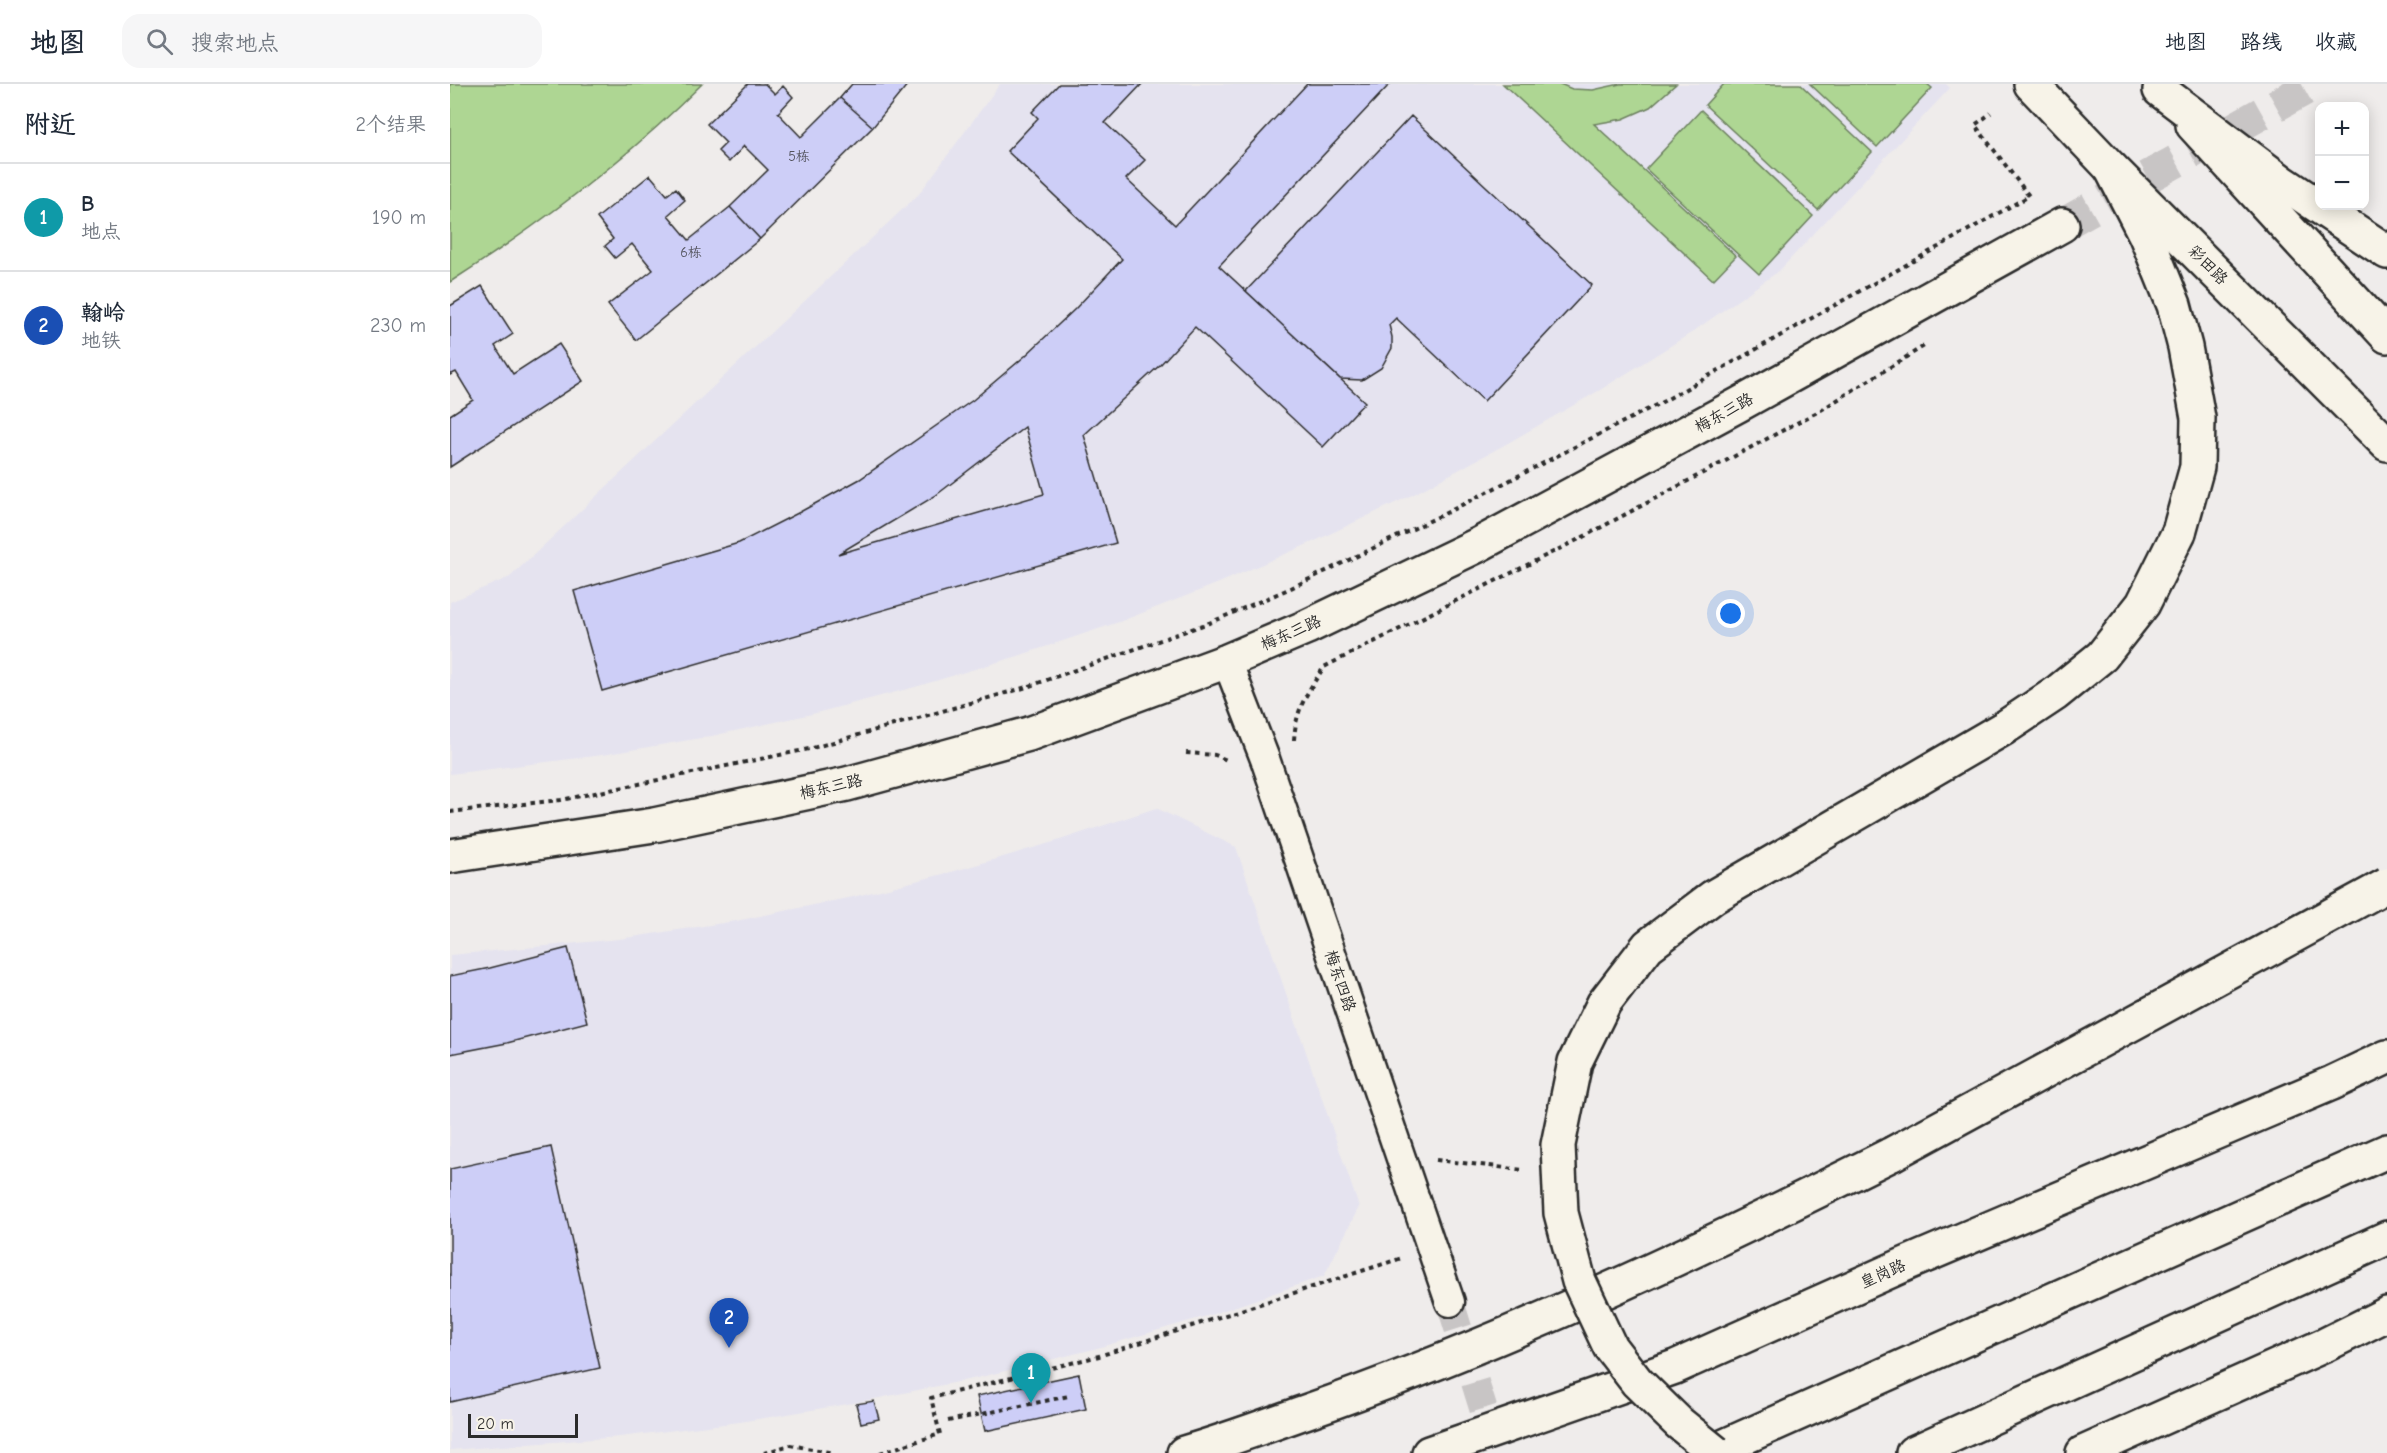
<!DOCTYPE html>
<html lang="zh">
<meta charset="utf-8">
<style>
:root{--surface:#fff;--page:#f6f6f7;--text:#1f2937;--muted:#747a83;--line:#e0e1e3;--accent:#0f766e}
body{margin:0;font-family:"Comic Neue","LXGW WenKai TC",sans-serif;background:var(--page);color:var(--text)}
.controls{position:absolute;right:18px;top:18px;display:grid;overflow:hidden;border-radius:12px;box-shadow:0 3px 15px #0003}
.controls button{width:54px;height:54px;display:grid;place-items:center;padding:0;border:0;border-bottom:2px solid var(--line);background:var(--surface);color:var(--text);font:30px sans-serif}
.scale{position:absolute;left:18px;bottom:15px;width:110px;box-sizing:border-box;padding-left:6px;border:3px solid #2b2b2b;border-top:0;font-size:16px;line-height:21px;white-space:nowrap;color:#2b2b2b;-webkit-text-stroke:4px #f7f3e8;paint-order:stroke}
.you{position:absolute;left:1281px;top:530px;width:21px;height:21px;margin:-15px;border:4px solid #fff;border-radius:50%;background:#1a73e8;box-shadow:0 0 0 9px #1a73e833}
.badge{display:grid;place-items:center;width:39px;height:39px;border-radius:50%;background:var(--accent);color:#fff;font-size:20px;font-weight:700}
.pin{position:absolute;translate:-50% -50px;filter:drop-shadow(0 2px 3px #0008)}
.pin::after{content:'';position:absolute;top:32px;width:21px;height:18px;background:inherit;clip-path:polygon(0 0,100% 0,50% 100%)}
.list{margin:0;padding:0;list-style:none}
h2{display:flex;justify-content:space-between;align-items:center;height:78px;margin:0;padding:0 24px;font-size:26px}
h2 small{font-size:20px;font-weight:400;color:var(--muted)}
.list li{display:grid;grid-template-columns:39px 1fr auto;gap:18px;align-items:center;box-sizing:border-box;height:108px;padding:0 24px;border-top:2px solid var(--line)}
.list b{display:block;font-size:22px;white-space:nowrap}
.list p{margin:0;font-size:20px;white-space:nowrap;color:var(--muted)}
.list em{font-size:20px;font-style:normal;color:var(--muted)}
.icon{flex:none;width:33px;height:33px;fill:none;stroke:currentColor;stroke-width:2;stroke-linecap:round;stroke-linejoin:round}
.map{position:relative;flex:none;width:1937px;height:1369px;overflow:hidden}
header{display:flex;align-items:center;gap:36px;box-sizing:border-box;height:84px;padding:0 30px;background:var(--surface);border-bottom:2px solid var(--line)}
header strong{font-size:28px}
nav{display:flex;gap:33px;margin-inline-start:auto;font-size:21px}
.search{width:420px;height:54px;background:var(--page);display:flex;align-items:center;gap:15px;box-sizing:border-box;padding:0 21px;border-radius:18px;color:var(--muted);font-size:22px}
main{display:flex}
aside{flex:1;background:var(--surface)}
.map>svg:first-child{display:block}
.built{fill:#e5e3ef}
.garden{fill:#aed693;stroke:#6c805f;stroke-width:1.5}
.building{fill:#cdcef7;stroke:#2b2b2b;stroke-width:1.5;fill-rule:evenodd}
.lines{fill:none;stroke-linecap:round;stroke-linejoin:round}
.minor-tunnel{stroke:#c8c5c5;stroke-width:28;stroke-dasharray:28 14;stroke-linecap:butt}
.tertiary-tunnel{stroke:#c8c5c5;stroke-width:33;stroke-dasharray:33 16;stroke-linecap:butt}
.minor-casing{stroke:#2b2b2b;stroke-width:33}
.tertiary-casing{stroke:#2b2b2b;stroke-width:38}
.primary-casing{stroke:#2b2b2b;stroke-width:38}
.trunk-casing{stroke:#2b2b2b;stroke-width:38}
.path{stroke:#2b2b2b;stroke-width:4;stroke-dasharray:4.5 4.5;stroke-linecap:butt}
.minor{stroke:#f7f3e8;stroke-width:28}
.tertiary{stroke:#f7f3e8;stroke-width:33}
.primary{stroke:#f7f3e8;stroke-width:33}
.trunk{stroke:#f7f3e8;stroke-width:33}
.trunk-bridge-casing{stroke:#2b2b2b;stroke-width:38;stroke-linecap:butt}
.trunk-bridge{stroke:#f7f3e8;stroke-width:33}
.labels{text-anchor:middle;dominant-baseline:central;stroke-width:4.5;stroke-linejoin:round;paint-order:stroke}
.number-label{font-size:14px;fill:#54545e}
.street-label{font-size:16px;fill:#2b2b2b;stroke:#f7f3e8}
</style>
<header>
<strong>地图</strong>
<div class="search"><svg class="icon" aria-label="search" viewBox="0 0 24 24"><circle cx="10" cy="10" r="6"/><path d="M15 15l6 6"/></svg>搜索地点</div>
<nav><a>地图</a><a>路线</a><a>收藏</a></nav>
</header>
<main>
<aside>
<h2>附近<small>2个结果</small></h2>
<ul class="list">
<li><span class="badge" style="background:#0f9aa8">1</span><div><b>B</b><p>地点</p></div><em>190 m</em></li>
<li><span class="badge" style="background:#1a4fb4">2</span><div><b>翰岭</b><p>地铁</p></div><em>230 m</em></li>
</ul>
</aside>
<div class="map">
<svg width="1937" height="1369" viewBox="0 0 1937 1369">
<rect width="100%" height="100%" fill="#efeceb"/>
<filter id="ink" filterUnits="userSpaceOnUse"><feTurbulence type="fractalNoise" baseFrequency=".0167" numOctaves="2"/><feDisplacementMap in="SourceGraphic" scale="12" xChannelSelector="R" yChannelSelector="G"/><feConvolveMatrix kernelMatrix="1 2 1 2 8 2 1 2 1" color-interpolation-filters="sRGB"/></filter>
<g filter="url(#ink)">
<path class="built" d="M550,0H1496L1500,4L1329,187L1241,249L1150,306L1058,359L964,410L867,456L769,499L669,538L568,572L465,603L362,630L257,653L152,671L0,690V518L60,493L469,110Z
M706,724L786,763L909,1123L874,1192L760,1231L644,1265L527,1294L409,1318L290,1338L170,1353L0,1366V871L169,855L286,837L403,813L505,787L607,757Z"/>
<path class="garden" d="M0,0H252C176,76 91,140 0,198Z
M1053,0H1110L1122,5L1143,6L1170,0H1226L1200,23L1173,35L1144,40L1286,172L1263,196Z
M1274,0H1350L1422,68L1368,126L1255,21Z
M1360,0H1477L1482,4L1427,63Z
M1251,26L1363,132L1309,190L1196,85Z"/>
<path class="building" d="M298,0H315L325,10L333,2L343,13L328,29L351,53L390,14L423,43L310,155L280,123L318,86L294,62L279,78L268,67L276,59L257,40Z
M402,0H458L423,43L390,14Z
M609,0H692L655,39L695,76L676,95L725,141L857,0H940L769,182L915,318L873,363L745,243L710,281L634,351L666,459L152,607L124,507L289,459L350,428L410,395L523,316L575,272L625,225L672,175L557,67L588,34L582,28ZM575,343L594,410L388,470L485,412Z
M961,32L1142,201L1034,317L946,234L939,241L942,253V264L931,284L912,296L890,295L796,207Z
M200,91L217,111L226,104L235,116L218,131L239,156L280,123L310,155L186,256L158,221L203,186L182,160L165,174L155,162L163,155L147,134Z
M32,202L63,250L45,262L63,290L109,260L133,297L0,383V331L23,316L6,288L0,291V222Z
M118,864L137,938L57,959L0,970V892L40,884Z
M101,1063L150,1284L0,1318V1085Z
M629,1290L636,1325L535,1347L527,1312Z
M424,1317L429,1335L411,1339L406,1320Z"/>
<g class="lines">
<path class="minor-tunnel" d="M1000,1218L1047,1369"/>
<path class="tertiary-tunnel" d="M1612,141L1864,0"/>
<g class="minor-casing">
<path id="minor" d="M777,577L815,675L1000,1218"/>
</g>
<g class="tertiary-casing">
<path id="tertiary" d="M0,772L204,741L397,700L579,650L777,577L857,543L1028,461L1288,321L1612,141"/>
</g>
<g class="primary-casing">
<path id="primary" d="M1581,0L1661,84L1937,360
M1743,41L1937,252"/>
</g>
<g class="trunk-casing">
<path id="trunk" d="M1710,6L1832,98L1937,168
M1661,84L1696,152L1724,221L1735,263L1748,334L1747,383L1729,448
M734,1369C775,1357 815,1342 855,1328C1058,1257 1250,1166 1442,1070
M979,1369L1225,1283L1458,1179L1882,999L1937,973
M1259,1369L1937,1067
M1463,1369L1937,1154
M1633,1369L1875,1261L1937,1230"/>
</g>
<path class="path" d="M844,656C846,624 857,609 874,583L1133,453L1371,326L1474,262
M736,669L765,671L779,677
M0,728L111,716L359,665L577,603L759,539L841,504L1000,427L1214,317L1579,112L1525,41L1541,29
M986,1076L1074,1086
M498,1337L619,1312
M314,1369L340,1361L384,1369
M430,1369L490,1350L481,1314L649,1272L952,1174"/>
<use href="#minor" class="minor"/>
<use href="#tertiary" class="tertiary"/>
<use href="#primary" class="primary"/>
<use href="#trunk" class="trunk"/>
<g class="trunk-bridge-casing">
<path id="trunk-bridge" d="M1442,1070L1937,801
M1266,1369L1229,1339L1187,1298L1160,1263L1129,1197L1111,1129L1108,1061L1125,978L1154,919L1198,862L1263,813L1554,644L1605,610L1652,572L1693,520L1729,448"/>
</g>
<use href="#trunk-bridge" class="trunk-bridge"/>
</g>
</g>
<g class="labels">
<g class="number-label">
<text x="349" y="72">5栋</text>
<text x="241" y="168">6栋</text>
</g>
<g class="street-label">
<text transform="translate(1758 181) rotate(45)">彩田路</text>
<text transform="translate(1274 329) rotate(-29)">梅东三路</text>
<text transform="translate(841 549) rotate(-24)">梅东三路</text>
<text transform="translate(381 703) rotate(-13)">梅东三路</text>
<text transform="translate(890 897) rotate(71)">梅东四路</text>
<text transform="translate(1433 1190) rotate(-24)">皇岗路</text>
</g>
</g>
</svg>
<div class="controls">
<button>+</button>
<button>−</button>
</div>
<div class="scale">20 m</div>
<div class="you"></div>
<div class="pin badge" style="left:581px;top:1319px;background:#0f9aa8">1</div>
<div class="pin badge" style="left:279px;top:1264px;background:#1a4fb4">2</div>
</div>
</main>
